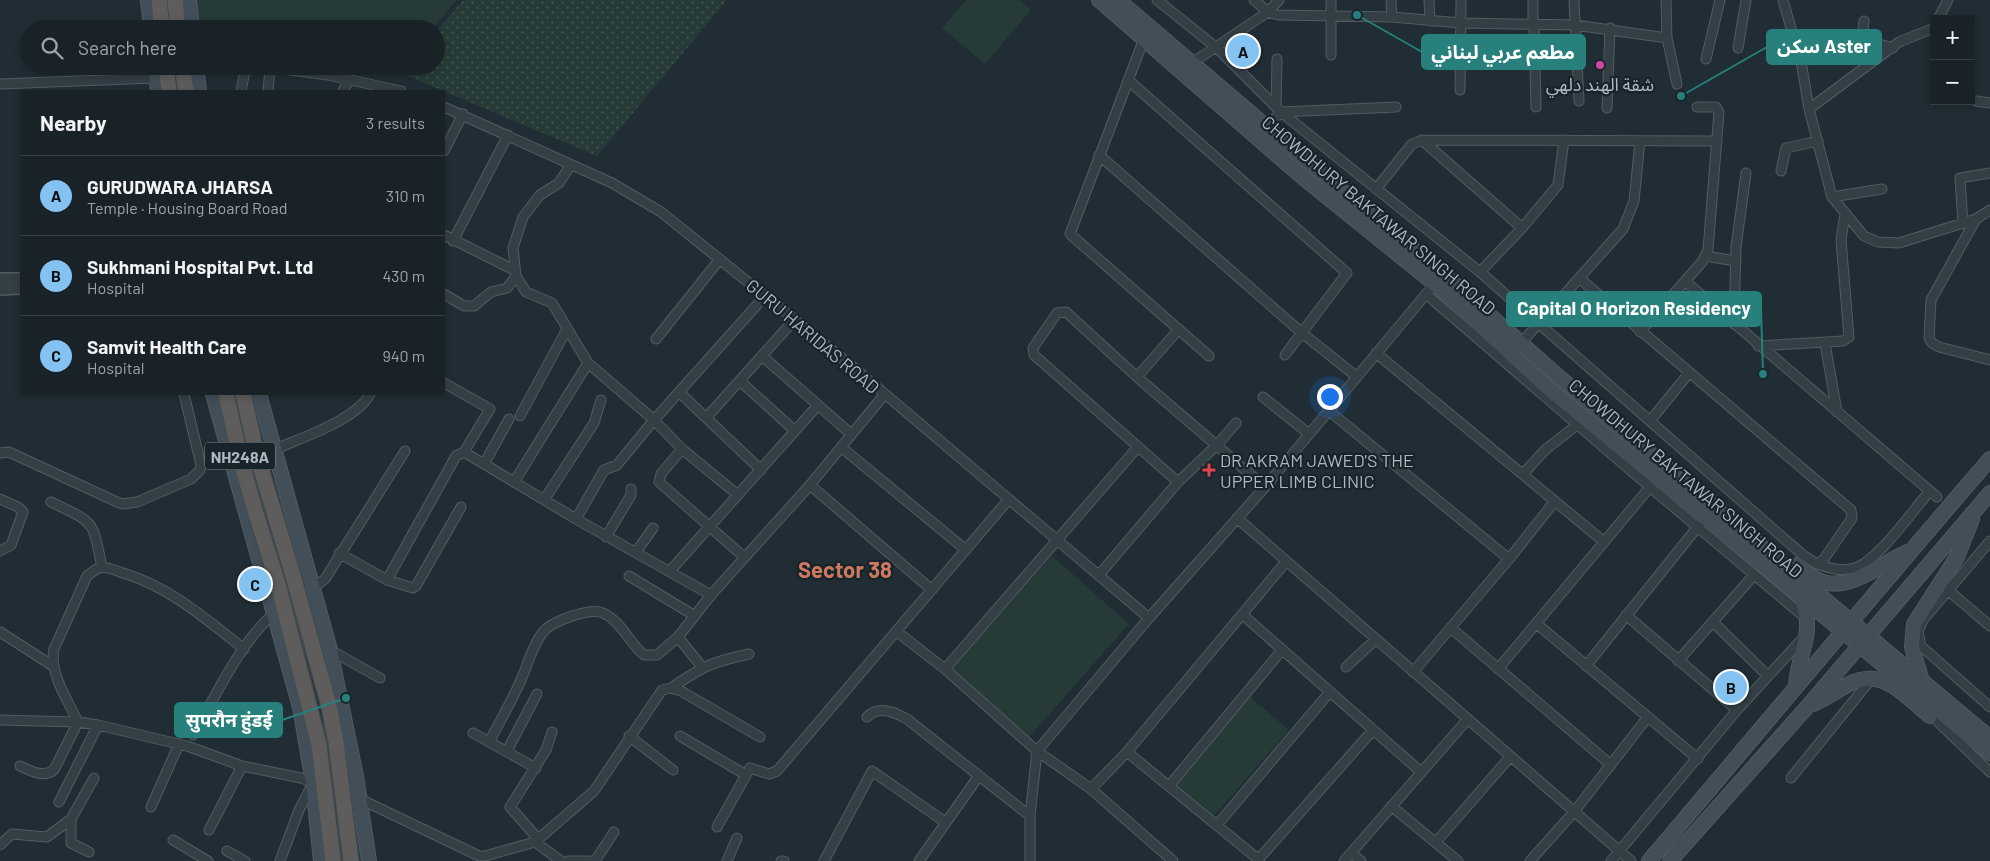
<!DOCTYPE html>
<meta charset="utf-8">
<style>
:root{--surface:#182227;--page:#252f33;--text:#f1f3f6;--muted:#9fa4a7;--line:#363f44;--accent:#84c3f1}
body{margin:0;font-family:Barlow,"Noto Sans Arabic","Noto Sans Devanagari",sans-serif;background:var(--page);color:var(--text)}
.controls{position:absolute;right:15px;top:15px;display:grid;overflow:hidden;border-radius:0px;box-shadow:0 2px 8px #0003}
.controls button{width:45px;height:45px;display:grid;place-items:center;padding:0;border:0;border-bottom:1px solid var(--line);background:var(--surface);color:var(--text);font:25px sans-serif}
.you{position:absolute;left:1329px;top:396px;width:18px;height:18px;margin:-12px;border:4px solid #fff;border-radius:50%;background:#1a73e8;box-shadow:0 0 0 8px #1a73e833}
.badge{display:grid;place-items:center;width:32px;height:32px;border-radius:50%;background:var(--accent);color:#111;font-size:16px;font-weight:700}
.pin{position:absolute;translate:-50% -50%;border:2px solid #fff;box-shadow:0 1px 5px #0006}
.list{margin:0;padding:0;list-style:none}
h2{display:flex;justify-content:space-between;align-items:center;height:65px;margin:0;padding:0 20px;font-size:21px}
h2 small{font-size:16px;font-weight:400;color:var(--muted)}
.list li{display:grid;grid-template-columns:32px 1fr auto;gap:15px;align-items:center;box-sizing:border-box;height:80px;padding:0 20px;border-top:1px solid var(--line)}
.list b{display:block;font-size:19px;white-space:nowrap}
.list p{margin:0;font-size:16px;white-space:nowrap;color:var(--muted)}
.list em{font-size:16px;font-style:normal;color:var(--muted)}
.icon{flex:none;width:28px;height:28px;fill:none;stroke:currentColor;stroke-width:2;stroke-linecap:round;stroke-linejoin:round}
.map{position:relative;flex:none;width:1990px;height:861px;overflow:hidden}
.search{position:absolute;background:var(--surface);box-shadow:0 2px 8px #0003;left:20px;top:20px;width:425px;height:55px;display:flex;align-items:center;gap:12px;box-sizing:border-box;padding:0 18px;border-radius:28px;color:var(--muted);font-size:19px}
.panel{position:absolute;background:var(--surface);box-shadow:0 2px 8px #0003;left:20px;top:90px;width:425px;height:305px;border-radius:0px}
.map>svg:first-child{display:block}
.grass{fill:url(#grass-dots)}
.park{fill:#263b37}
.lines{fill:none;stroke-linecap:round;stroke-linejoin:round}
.minor-casing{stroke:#515c63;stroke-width:11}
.tertiary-casing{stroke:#515c63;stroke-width:14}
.secondary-casing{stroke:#515c63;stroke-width:16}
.trunk-casing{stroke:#3e4950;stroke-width:18}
.minor{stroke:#333e45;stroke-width:9}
.tertiary{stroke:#333e45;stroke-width:11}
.secondary{stroke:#424e58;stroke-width:14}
.trunk{stroke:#5e5d5b;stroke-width:15}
.trunk-bridge-casing{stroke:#3e4950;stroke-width:18;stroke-linecap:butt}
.trunk-bridge{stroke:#5e5d5b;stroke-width:15}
.hotel-dot{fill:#d1479c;stroke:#19232a;stroke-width:2}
.health-dot{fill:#e0444e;stroke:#19232a;stroke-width:2}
.labels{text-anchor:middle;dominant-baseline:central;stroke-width:4.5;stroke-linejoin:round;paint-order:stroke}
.shield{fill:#19232a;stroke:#818c94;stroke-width:1}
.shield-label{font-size:16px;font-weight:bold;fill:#adb9c2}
.poi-label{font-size:18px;fill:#adb9c2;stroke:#19232a}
.street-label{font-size:18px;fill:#adb9c2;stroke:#19232a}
.district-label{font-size:22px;font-weight:bold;fill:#cc7a5f;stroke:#19232a}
.leader{fill:none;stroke:#27807b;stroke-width:2}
.callout-dot{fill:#27807b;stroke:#19232a;stroke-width:2}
.callout{fill:#27807b;stroke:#27807b;stroke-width:2}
.callout-label{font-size:19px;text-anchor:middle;font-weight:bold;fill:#fff}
</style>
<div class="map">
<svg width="1990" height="861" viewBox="0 0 1990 861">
<defs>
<pattern id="grass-dots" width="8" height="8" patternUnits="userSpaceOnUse" patternTransform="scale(1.25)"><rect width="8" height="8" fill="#263b37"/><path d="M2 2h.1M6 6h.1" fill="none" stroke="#435552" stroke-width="1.8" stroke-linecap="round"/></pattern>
</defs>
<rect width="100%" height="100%" fill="#202d34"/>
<path class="grass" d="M463,0H727L597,156L401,73L406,66H436V32Z"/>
<path class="park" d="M192,0H457L432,29H194Z
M966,0H1020L1031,10L985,64L942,28Z
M1052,556L1129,624L1029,737L951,669Z
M1250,697L1289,730L1212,818L1174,785Z"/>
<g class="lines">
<g class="minor-casing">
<path id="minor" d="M1157,0L1217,48L1281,112L1480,272L1804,556L1817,564L1824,559L1852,518L1851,510L1579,278
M1254,0L1268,12L1278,15L1392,17L1461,23L1575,25L1667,38
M1391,0L1392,17
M1429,0L1430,21
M1574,0L1579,101
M1666,0L1667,38L1677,84
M1783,0L1802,67L1809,109L1832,197L1864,236L1878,242L1899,243L1976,219L1990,210
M1938,19L1948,0
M1864,21L1862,39L1893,48
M1533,24V0
M1534,24L1536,107
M1145,36L1070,234L1209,356
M1738,48L1746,0
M1331,55V0
M1706,59L1720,0
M1192,63L1268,12L1279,0
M260,66L328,75L401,91
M1128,80L1347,273L1285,355
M0,84L156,78
M1460,90L1461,0
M241,91L246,66
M268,91L270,68
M343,91L349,80
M1976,101L1990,103
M444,107L612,183L661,212L852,366L1149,618
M1276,107L1277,59
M1607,108L1610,28
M1809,109L1899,42L1934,28
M1266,127L1281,112L1396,107
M1422,140L1522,228
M444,151L463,114
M1099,155L1302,333L1357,377
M570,166L559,183L540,195L523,217L513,248L516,276L526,292L552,303L588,363L654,420L682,449L738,495
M1781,171L1786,148L1818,141
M1376,189L1412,144L1422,140L1717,141
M1832,197L1882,189
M1976,219L1931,300L1929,338L1932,343L1939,347L1990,360
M1963,224L1960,178L1990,173
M444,235L514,270
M453,241L508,135
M1705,256L1736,261
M1480,272L1522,228L1558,185L1564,140
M1685,281L1937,497
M444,294L464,306H474L491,292L507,288L516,276
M1426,294L1650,487L1808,620
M1734,324L1736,247L1746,173
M1640,332L1702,262L1708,250L1719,112L1716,107H1697
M656,339L720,259
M1521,343L1623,229L1634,201L1640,141
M1825,343L1837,412
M1758,346L1843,341L1849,337L1841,240L1845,214
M1376,353L1603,541
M762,356L851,434
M1137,377L1179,329
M741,382L794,430
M680,393L761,470
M1263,397L1308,433
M1328,410L1509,559
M520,416L567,329
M707,417L794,320
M1650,421L1689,373
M841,447L966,550
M682,449L661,474L659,482L744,557
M274,450C302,437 355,421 370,394
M464,452L576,519L711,595
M0,453L9,452L117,502L123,504L137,502L191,479L200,470L201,465L184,394
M484,464L509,419
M1523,474L1545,450L1578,424
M514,482L588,363
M1178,482L1034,355L1033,348L1057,313L1066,312L1137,377L1265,487
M810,485L932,590
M0,499L18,507L23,512L11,545L0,551
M544,500L594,423L601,400
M51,502C96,524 92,519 102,567
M1237,518L1631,861
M576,519L604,470L617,465L654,420L765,296
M606,537L631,495V489
M1990,541L1923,620L1918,631L1921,646L1990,707
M636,552L653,528
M339,553L387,580L413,588L416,586L461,507
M1817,564C1829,568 1841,572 1855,568C1878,561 1913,510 1930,491
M670,571L818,405
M1099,575L1178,482L1217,445L1236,423
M629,576L695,616
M387,580L456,456L464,452L490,409L444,383
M312,589L325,579L405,451
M1949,591L1990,626
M1243,615L1421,772
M1626,615L1737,710
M1713,622L1768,676
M1537,624L1698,759
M1451,628L1611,765
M896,631L945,669L1037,751L1091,789L1173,861
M0,632L53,666
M678,637L702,667
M330,650L380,678
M1678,661L1754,575
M1586,666L1700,524
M1346,667L1375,640
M945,669L1137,448
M1498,669L1650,487
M1413,672L1509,559L1555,501
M671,688C702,667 711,662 749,654
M867,717C879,705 894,712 907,719L1030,816
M0,720L78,722L98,725L187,746L242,766L301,778L313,783L299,810L280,861
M1938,722L1990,772
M473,733L536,768
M193,735C217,694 238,646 273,614
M629,736L673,770
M680,736L746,775
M489,742C500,722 511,702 521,680C528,664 532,646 543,632C552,621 587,609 600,612C620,618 629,643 644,655H657L678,637L711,595L810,485L884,395
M507,751L537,694
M1127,752L1258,859
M20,766C31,771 43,778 54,770L78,722C68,700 49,674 54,649L87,576C91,573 95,569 100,568C107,566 117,571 123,573C170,587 206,619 244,649
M1791,778L1872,678
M1169,786L1282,650
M1091,789L1127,752L1285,563
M360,799L479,856H485L535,842L594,791L662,690L671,688L681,691L760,737
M59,802L98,725
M1391,806L1458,861
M151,807L179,744
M71,819V843L89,852
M1217,825L1329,693
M717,827L750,768L769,774L777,771L1009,499
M209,830L242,766
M173,840L208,861
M539,840L510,807L546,750L552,732
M535,842L561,861
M1436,842L1510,757
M0,845L12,834L47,837L71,819L94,778
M227,851L245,861
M1351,853L1361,861
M568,861H590
M595,861L614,832
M727,861L737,838
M781,861H784
M824,861L872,771L945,822
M919,861L978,777
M1030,861V816L1037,751L1149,618L1265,487L1437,281
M1257,861L1373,730
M1344,861L1467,720
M1530,861L1574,812L1647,718
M1611,861L1737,710L1805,636"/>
</g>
<g class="tertiary-casing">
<path id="tertiary" d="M0,279H21
M0,289L21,288"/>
</g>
<g class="secondary-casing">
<path id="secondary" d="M148,0L151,29
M189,0L192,29
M1099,0L1300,175L1435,284L1547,387L1990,753
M1118,0L1310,164L1443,274L1560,378L1990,738
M155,66L158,91
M196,66L199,91
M213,394L300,707L313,783L321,861
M259,394L330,650L356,776L369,861
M1797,565C1803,569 1809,575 1816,579C1848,596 1881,562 1910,551
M1921,678L1912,647L1914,624L1957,557L1972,519
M1796,687C1797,654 1816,634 1802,600
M1813,704C1825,699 1835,692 1847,685C1884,666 1902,694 1930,716
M1649,861C1763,727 1875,592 1990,459
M1670,861L1808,706L1990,493"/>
</g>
<g class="trunk-casing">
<path id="trunk" d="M159,0L162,29
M175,0L178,29
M166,66L169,91
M182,66L186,91
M226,394L241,461L257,517
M243,394L257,456L274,512
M294,579L329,706L336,742L351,861
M278,584L319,745L333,861"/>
</g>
<use href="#minor" class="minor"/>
<use href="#tertiary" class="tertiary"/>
<use href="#secondary" class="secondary"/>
<use href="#trunk" class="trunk"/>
<g class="trunk-bridge-casing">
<path id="trunk-bridge" d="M274,512L294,579
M257,517L278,584"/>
</g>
<use href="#trunk-bridge" class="trunk-bridge"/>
</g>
<circle class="hotel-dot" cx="1600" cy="65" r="5"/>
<path class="health-dot" d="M1206.5 462.5h5v5h5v5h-5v5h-5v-5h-5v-5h5z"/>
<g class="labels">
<rect class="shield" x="205" y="442.5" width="70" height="27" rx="4"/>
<g class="shield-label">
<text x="240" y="456">NH248A</text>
</g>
<g class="poi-label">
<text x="1600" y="84">شقة الهند دلهي</text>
<text x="1220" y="460" text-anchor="start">DR AKRAM JAWED'S THE<tspan x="1220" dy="21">UPPER LIMB CLINIC</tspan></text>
</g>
<g class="street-label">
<text transform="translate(1379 215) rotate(40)">CHOWDHURY BAKTAWAR SINGH ROAD</text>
<text transform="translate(813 336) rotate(40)">GURU HARIDAS ROAD</text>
<text transform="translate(1686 478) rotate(40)">CHOWDHURY BAKTAWAR SINGH ROAD</text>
</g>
<g class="district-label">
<text x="845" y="569">Sector 38</text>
</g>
</g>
<path class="leader" d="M1681 96L1767 47M1357 15L1422 52M1763 374L1761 309M346 698L282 720"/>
<g class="callout-dot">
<circle cx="1681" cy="96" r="5"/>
<circle cx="1357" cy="15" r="5"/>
<circle cx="1763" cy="374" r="5"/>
<circle cx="346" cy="698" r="5"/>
</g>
<g class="callout">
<rect x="1767" y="30" width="114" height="34" rx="5"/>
<rect x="1422" y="35" width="163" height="34" rx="5"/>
<rect x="1507" y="292" width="254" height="34" rx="5"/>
<rect x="175" y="703" width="107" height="34" rx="5"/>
</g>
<g class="callout-label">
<text x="1824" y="53">سكن Aster</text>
<text x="1503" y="59">مطعم عربي لبناني</text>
<text x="1634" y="315">Capital O Horizon Residency</text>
<text x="229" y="727">सुपरौन हुंडई</text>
</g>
</svg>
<div class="controls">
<button>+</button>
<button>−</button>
</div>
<div class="you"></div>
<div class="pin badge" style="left:1243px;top:51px">A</div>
<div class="pin badge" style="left:1731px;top:687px">B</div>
<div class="pin badge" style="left:255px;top:584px">C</div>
<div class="search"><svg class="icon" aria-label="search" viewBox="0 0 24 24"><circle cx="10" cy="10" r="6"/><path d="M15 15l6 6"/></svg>Search here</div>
<section class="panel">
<h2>Nearby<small>3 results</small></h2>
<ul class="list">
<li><span class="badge">A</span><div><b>GURUDWARA JHARSA</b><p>Temple · Housing Board Road</p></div><em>310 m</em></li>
<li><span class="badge">B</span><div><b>Sukhmani Hospital Pvt. Ltd</b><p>Hospital</p></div><em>430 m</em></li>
<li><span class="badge">C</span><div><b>Samvit Health Care</b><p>Hospital</p></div><em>940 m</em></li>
</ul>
</section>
</div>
